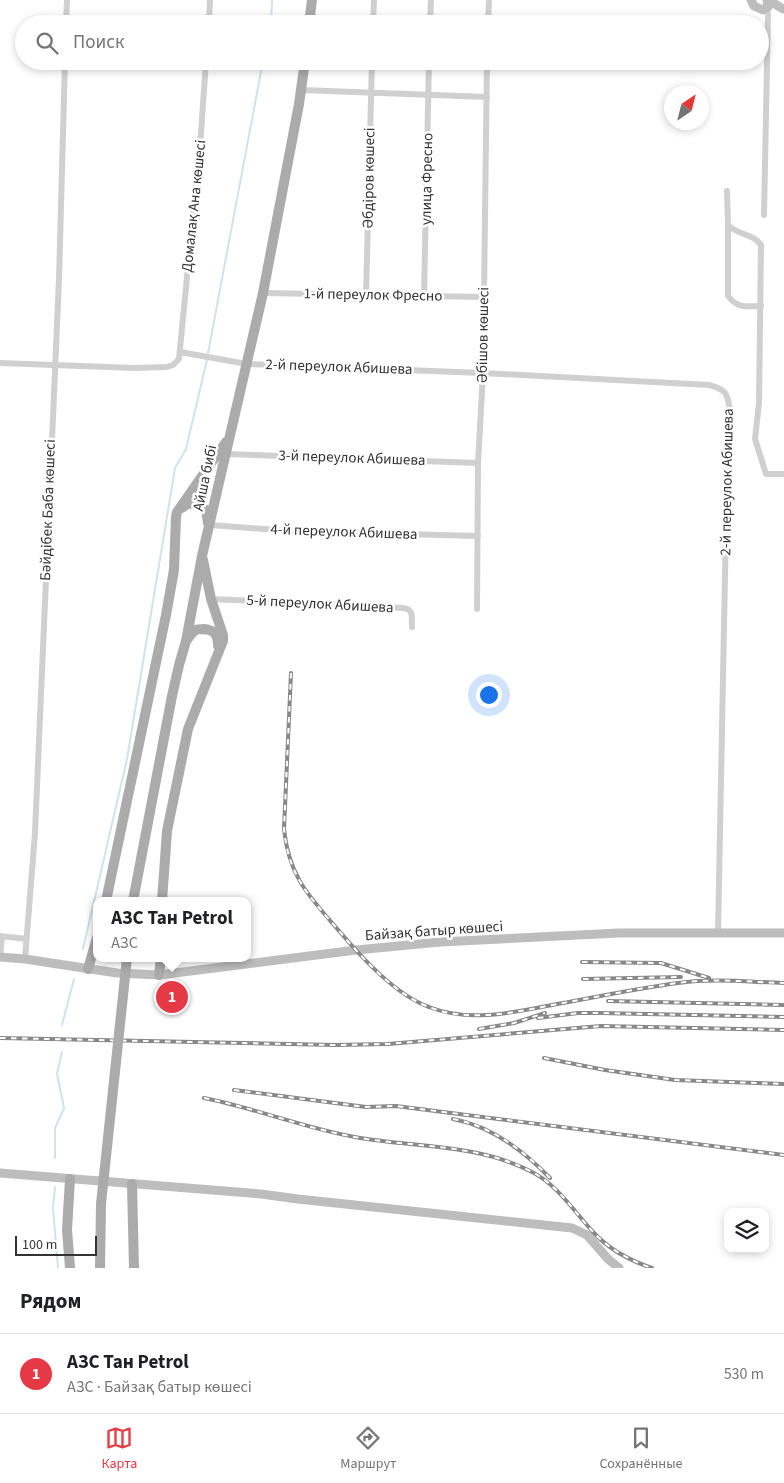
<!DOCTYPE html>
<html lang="ru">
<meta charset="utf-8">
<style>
:root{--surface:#fff;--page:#f6f6f6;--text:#202124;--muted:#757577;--line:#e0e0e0;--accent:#e63946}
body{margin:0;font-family:"Source Sans 3",sans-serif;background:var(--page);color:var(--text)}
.controls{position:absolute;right:15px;bottom:15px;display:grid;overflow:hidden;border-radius:10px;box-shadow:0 2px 8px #0003}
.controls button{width:45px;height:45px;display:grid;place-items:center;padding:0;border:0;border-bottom:1px solid var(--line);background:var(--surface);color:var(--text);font:25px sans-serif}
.compass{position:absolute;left:664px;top:85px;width:45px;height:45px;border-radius:50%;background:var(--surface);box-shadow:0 2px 8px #0003;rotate:35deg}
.scale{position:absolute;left:15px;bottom:12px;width:82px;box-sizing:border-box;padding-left:5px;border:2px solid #333;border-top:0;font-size:14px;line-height:18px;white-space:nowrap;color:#333;-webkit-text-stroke:4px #fff;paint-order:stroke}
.you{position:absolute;left:488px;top:694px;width:18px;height:18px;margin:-12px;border:4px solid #fff;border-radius:50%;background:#1a73e8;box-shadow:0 0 0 8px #1a73e833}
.badge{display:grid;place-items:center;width:32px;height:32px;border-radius:50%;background:var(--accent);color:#fff;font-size:16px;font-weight:700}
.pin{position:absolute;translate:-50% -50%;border:2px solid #fff;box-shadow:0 1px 5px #0006}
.popup{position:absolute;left:93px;top:897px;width:158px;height:65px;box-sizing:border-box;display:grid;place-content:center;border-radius:10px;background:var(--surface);filter:drop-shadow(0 1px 4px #0005);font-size:16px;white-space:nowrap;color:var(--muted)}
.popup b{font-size:19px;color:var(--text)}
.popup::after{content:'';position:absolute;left:50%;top:100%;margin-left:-10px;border:10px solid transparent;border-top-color:var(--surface)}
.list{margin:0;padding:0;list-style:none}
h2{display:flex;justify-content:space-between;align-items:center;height:65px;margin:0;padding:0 20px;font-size:21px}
h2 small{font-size:16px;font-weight:400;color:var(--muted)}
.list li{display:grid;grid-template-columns:32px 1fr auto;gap:15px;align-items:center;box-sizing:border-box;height:80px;padding:0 20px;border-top:1px solid var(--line)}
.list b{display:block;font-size:19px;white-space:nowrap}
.list p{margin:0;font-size:16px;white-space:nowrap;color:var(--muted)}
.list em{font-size:16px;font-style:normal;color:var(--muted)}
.icon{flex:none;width:28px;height:28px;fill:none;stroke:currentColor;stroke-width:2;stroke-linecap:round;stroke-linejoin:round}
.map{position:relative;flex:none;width:784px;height:1268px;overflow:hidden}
.search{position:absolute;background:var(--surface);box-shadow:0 2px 8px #0003;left:15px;right:15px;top:15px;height:55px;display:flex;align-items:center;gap:12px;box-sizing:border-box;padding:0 18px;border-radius:28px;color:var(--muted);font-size:19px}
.sheet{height:145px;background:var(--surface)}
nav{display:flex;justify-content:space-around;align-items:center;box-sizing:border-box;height:70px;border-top:1px solid var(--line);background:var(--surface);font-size:14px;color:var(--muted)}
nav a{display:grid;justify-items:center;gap:2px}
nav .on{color:var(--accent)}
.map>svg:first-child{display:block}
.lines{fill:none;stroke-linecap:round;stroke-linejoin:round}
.stream{stroke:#cfe2ee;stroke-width:2}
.street{stroke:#d0d0d0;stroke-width:6}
.secondary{stroke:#bdbdbd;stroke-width:9}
.primary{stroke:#ababab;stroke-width:10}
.rail-casing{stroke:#888;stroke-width:4}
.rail{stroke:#fff;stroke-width:2;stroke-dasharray:5.5;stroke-linecap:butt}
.primary-bridge{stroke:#ababab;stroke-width:10}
.labels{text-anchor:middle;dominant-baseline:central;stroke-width:5;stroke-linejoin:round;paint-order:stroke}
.street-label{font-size:15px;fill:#333;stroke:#fff}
</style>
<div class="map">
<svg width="784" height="1268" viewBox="0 0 784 1268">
<rect width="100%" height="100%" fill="#fff"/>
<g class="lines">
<path class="stream" d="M271,24L272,0
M83,949L127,759L175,468L186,449L206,364L263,61
M62,1025L74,979
M55,1158V1128L64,1108L57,1074L62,1052
M55,1187L53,1208L58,1268"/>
<path class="street" d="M66,24L67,0
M209,24L210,0
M373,24L374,0
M430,24L431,0
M488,24L489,0
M301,90L487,97
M727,191L728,225C739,236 753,233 761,245L759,403L755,439L766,474H784
M764,215L768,15L767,9
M728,225V296C738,309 746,306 761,306
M263,293L483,297
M366,295L372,61
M424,296L429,61
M180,352L247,364L483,373L709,385C727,390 727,393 730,410L726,524L718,934
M0,363L134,368L167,367L173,365L179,359L201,133L206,61
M226,454L478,463
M210,525L291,531L478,536
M211,599L403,608C415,610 411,617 412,627
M477,609L478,463L483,373L487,61
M0,936L27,939
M0,957L2,937
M25,959L35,833L59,279L65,61"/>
<path class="secondary" d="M751,0L754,6L763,10L768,7L767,0
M768,0L783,9
M0,957L25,959L117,973L159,975L356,950L440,942L619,933H784
M0,1173L261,1194L298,1199L572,1228L587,1235L608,1259L619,1268"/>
<path class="primary" d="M309,24L312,0
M182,508C190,500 198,504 206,510L208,523
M187,640C189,637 192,632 196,630C198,629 202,629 204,629C215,630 218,635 218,646
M106,901L166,615L174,570L176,517L177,512L226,442
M133,901L172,696L179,665L186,641L202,556L263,293L299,104L305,61
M162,901L167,831L188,729L223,641V635L211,599L203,560
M88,969L97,938
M159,975L161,958
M70,1179L67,1230L70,1268
M132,1184L134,1268
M100,1268L101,1204"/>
<g class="rail-casing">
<path id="rail" d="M291,673L284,829C289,878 310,897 340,932C363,959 396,995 429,1007C472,1024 519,1011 563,1003C601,996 640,988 678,983C713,978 749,982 784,983
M582,962L661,963L709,978
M583,979L681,977
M608,1001L784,1005
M538,1018L578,1013H600L784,1017
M479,1029L514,1023L545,1013
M0,1038L335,1045L388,1044L601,1026L784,1030
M544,1058L605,1070L675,1080L784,1084
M234,1090L366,1107L396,1106L784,1155
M204,1098C255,1108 304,1128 355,1137C414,1148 477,1143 532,1172C558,1185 575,1213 594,1233C609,1249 631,1261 652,1268
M453,1119C491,1126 523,1150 550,1178"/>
</g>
<use href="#rail" class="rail"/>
<path class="primary-bridge" d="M101,1204L127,958"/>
</g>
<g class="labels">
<g class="street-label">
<text transform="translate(369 178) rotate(-89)">Әбдіров көшесі</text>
<text transform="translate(427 179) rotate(-89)">улица Фресно</text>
<text transform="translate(194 206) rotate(-84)">Домалақ Ана көшесі</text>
<text transform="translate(373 295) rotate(1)">1-й переулок Фресно</text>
<text transform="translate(483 335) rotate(-89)">Әбішов көшесі</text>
<text transform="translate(339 367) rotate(2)">2-й переулок Абишева</text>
<text transform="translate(352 458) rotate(2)">3-й переулок Абишева</text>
<text transform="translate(205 478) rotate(-78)">Айша бибі</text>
<text transform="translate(727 482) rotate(-89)">2-й переулок Абишева</text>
<text transform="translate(48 510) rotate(-88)">Бәйдібек Баба көшесі</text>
<text transform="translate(344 532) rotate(2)">4-й переулок Абишева</text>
<text transform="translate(320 604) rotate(3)">5-й переулок Абишева</text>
<text transform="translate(434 931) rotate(-4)">Байзақ батыр көшесі</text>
</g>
</g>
</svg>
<div class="controls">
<button><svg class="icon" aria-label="layers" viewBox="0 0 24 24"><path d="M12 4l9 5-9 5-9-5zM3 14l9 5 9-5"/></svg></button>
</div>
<svg class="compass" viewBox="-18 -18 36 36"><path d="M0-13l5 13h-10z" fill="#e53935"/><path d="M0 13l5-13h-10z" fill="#757577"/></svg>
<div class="scale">100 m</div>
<div class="you"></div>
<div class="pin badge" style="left:172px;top:997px">1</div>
<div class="popup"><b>АЗС Тан Petrol</b>АЗС</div>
<div class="search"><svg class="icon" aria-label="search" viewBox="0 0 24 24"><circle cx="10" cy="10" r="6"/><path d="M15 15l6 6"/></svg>Поиск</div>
</div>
<section class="sheet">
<h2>Рядом<small></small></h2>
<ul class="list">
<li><span class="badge">1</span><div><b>АЗС Тан Petrol</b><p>АЗС · Байзақ батыр көшесі</p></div><em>530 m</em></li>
</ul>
</section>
<nav>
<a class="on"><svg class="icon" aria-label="map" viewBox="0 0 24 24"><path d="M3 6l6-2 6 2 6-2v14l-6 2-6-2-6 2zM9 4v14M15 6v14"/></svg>Карта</a>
<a><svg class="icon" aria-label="directions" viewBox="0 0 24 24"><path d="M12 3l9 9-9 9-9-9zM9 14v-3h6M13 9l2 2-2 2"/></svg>Маршрут</a>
<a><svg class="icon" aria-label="saved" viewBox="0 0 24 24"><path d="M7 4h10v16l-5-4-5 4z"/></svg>Сохранённые</a>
</nav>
